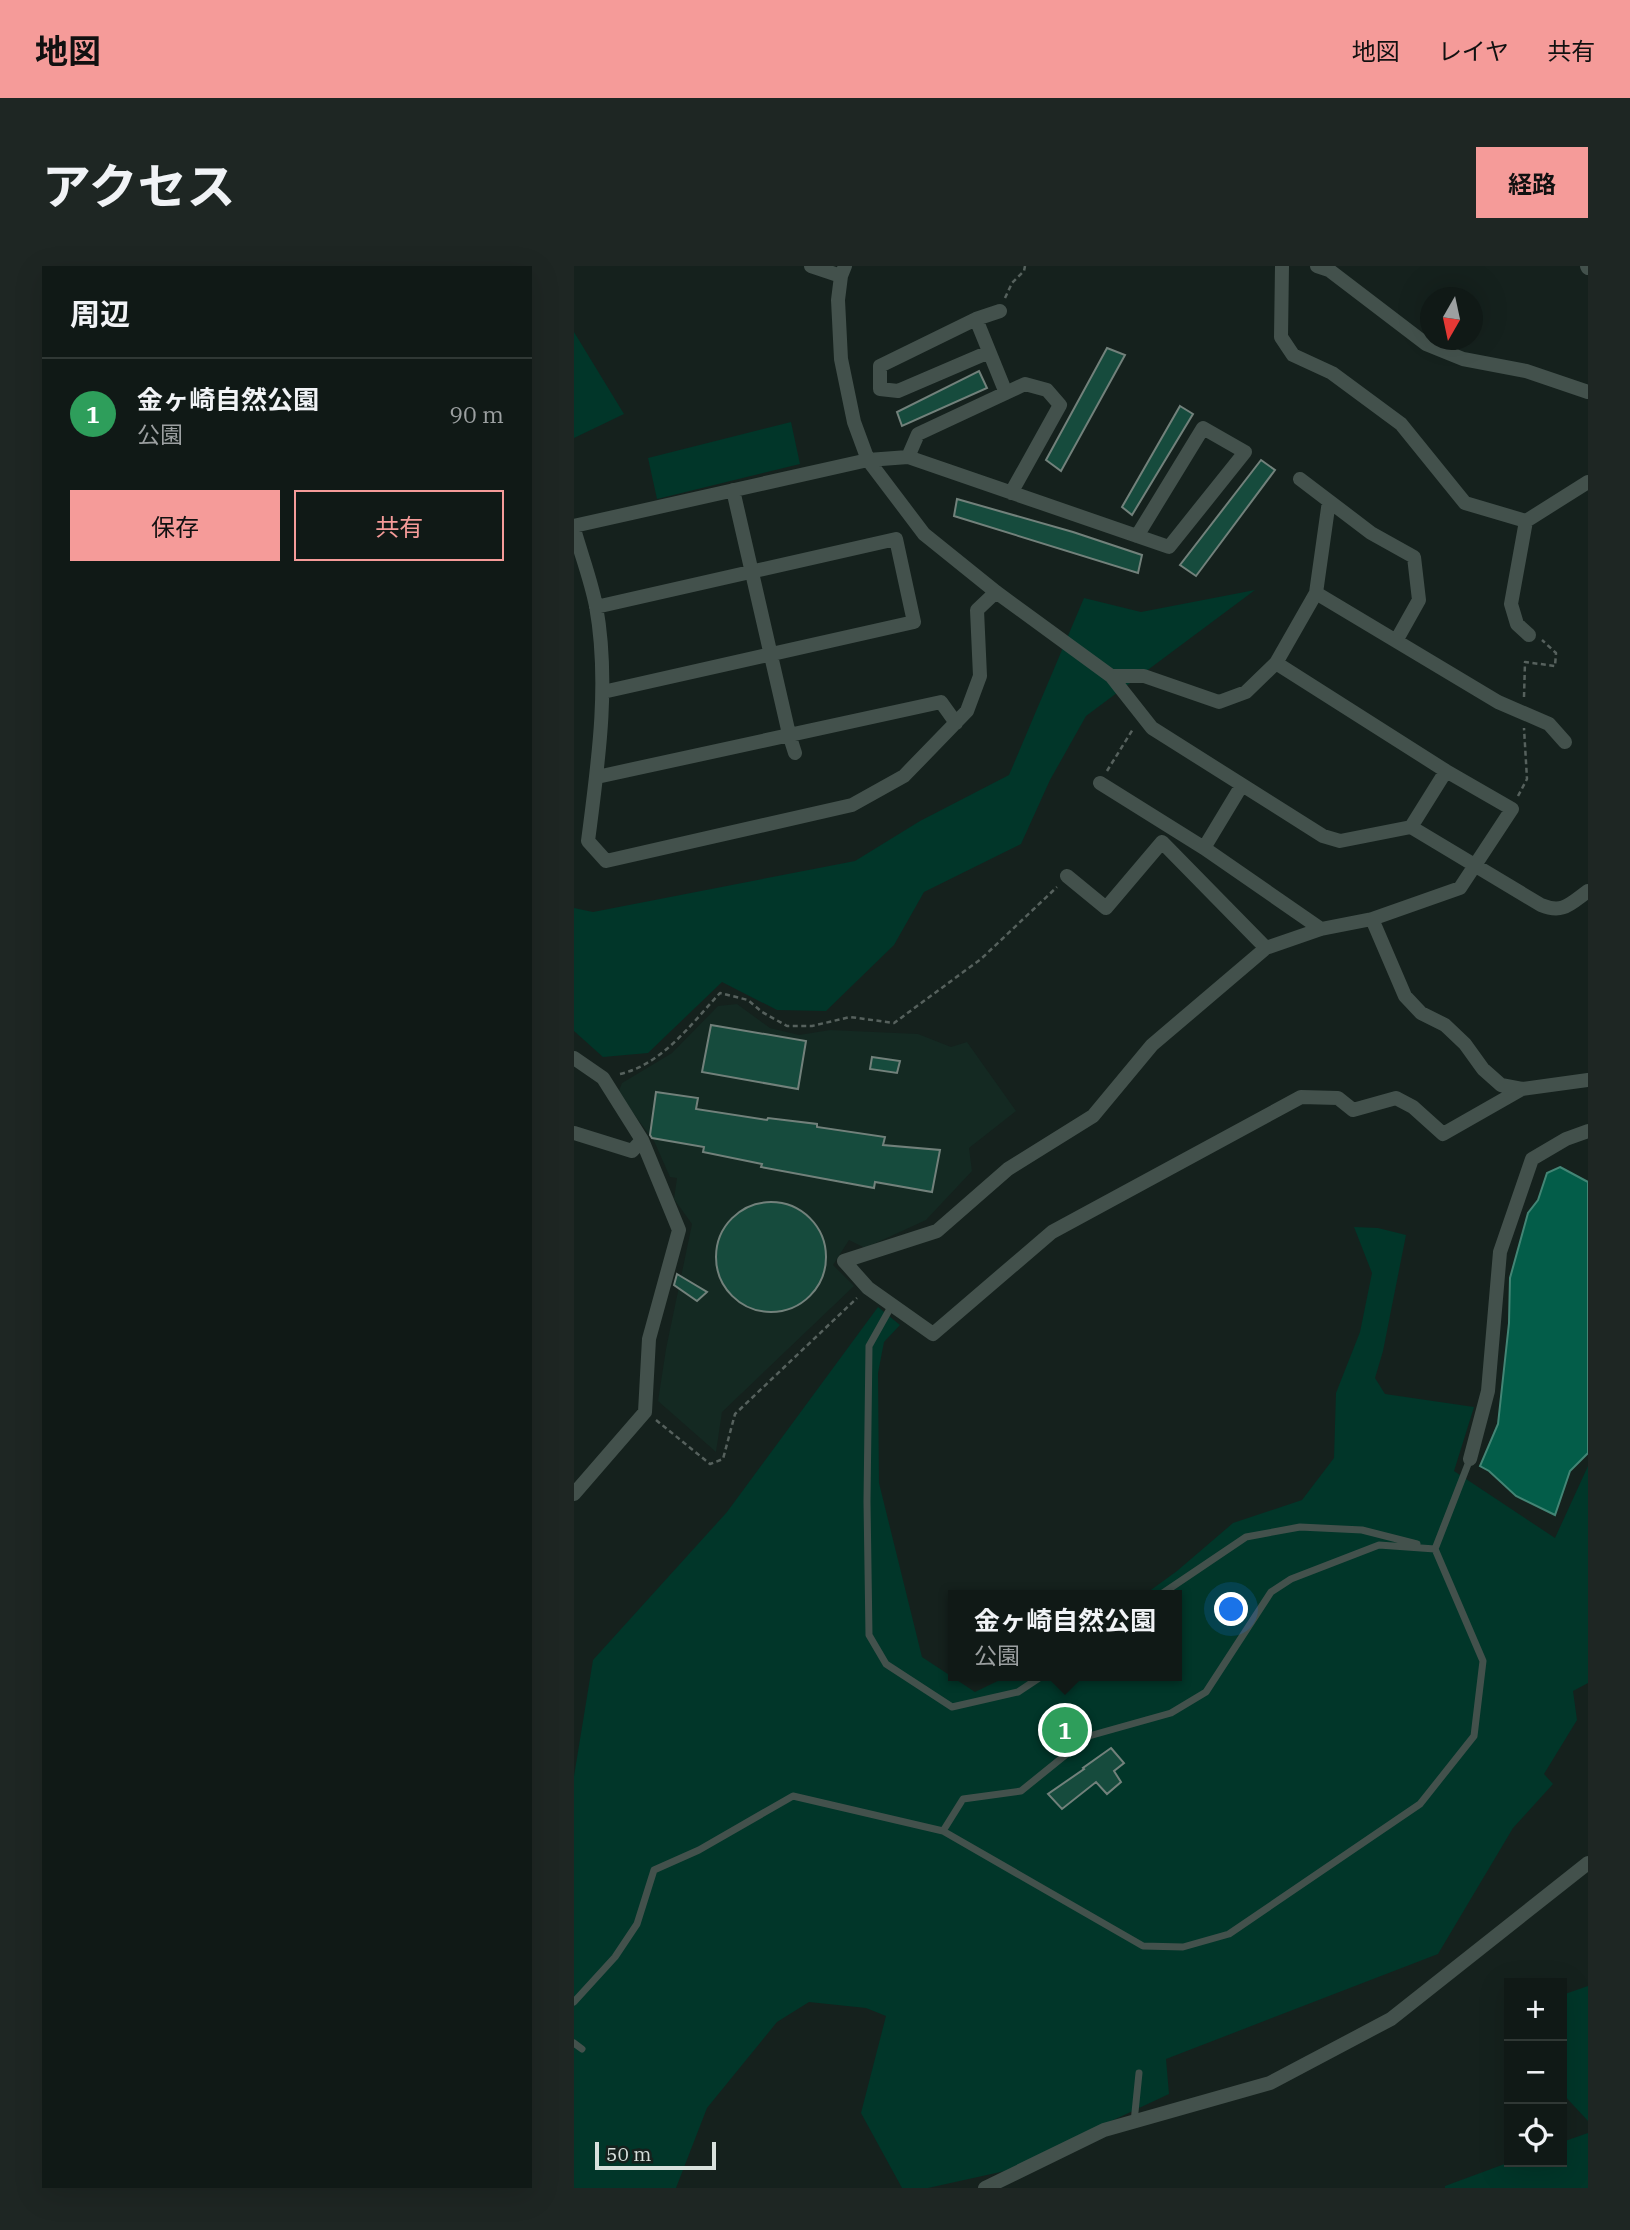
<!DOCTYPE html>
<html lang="ja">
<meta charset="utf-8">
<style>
:root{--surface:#101916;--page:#1e2623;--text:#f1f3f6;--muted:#9ca0a1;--line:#303835;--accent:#f59b99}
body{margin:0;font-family:"IBM Plex Serif","Noto Sans JP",serif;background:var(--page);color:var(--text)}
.controls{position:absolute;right:21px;bottom:21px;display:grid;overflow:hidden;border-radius:0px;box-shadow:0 7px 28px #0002}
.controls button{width:63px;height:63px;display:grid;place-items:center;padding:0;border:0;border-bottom:2px solid var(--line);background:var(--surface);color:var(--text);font:35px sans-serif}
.compass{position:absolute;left:846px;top:21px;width:63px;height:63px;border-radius:50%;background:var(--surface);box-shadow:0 7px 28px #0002;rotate:189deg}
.scale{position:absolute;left:21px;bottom:18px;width:121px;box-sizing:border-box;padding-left:7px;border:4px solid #d8e1dd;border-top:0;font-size:19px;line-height:24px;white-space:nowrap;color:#d8e1dd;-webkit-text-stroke:5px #15211d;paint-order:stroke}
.you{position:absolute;left:658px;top:1344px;width:24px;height:24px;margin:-18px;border:5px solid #fff;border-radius:50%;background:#1a73e8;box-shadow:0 0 0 10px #1a73e833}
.badge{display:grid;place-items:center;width:46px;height:46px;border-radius:50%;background:var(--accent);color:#fff;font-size:23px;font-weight:700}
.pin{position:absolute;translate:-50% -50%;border:4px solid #fff;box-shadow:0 2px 7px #0006}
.popup{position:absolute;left:374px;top:1324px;width:234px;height:91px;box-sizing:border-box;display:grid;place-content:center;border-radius:0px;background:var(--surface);filter:drop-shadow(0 2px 5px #0005);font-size:23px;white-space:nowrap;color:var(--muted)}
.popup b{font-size:26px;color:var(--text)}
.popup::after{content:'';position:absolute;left:50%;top:100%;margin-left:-14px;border:14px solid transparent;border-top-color:var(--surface)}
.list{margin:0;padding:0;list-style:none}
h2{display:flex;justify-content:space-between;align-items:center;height:91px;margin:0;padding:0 28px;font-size:30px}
h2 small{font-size:23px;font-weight:400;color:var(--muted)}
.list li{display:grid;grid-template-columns:46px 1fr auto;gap:21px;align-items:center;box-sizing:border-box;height:112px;padding:0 28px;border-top:2px solid var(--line)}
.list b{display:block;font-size:26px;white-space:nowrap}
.list p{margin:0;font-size:23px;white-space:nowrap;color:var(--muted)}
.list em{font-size:23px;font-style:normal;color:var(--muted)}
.actions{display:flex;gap:14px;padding:21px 28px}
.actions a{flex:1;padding:16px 0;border:2px solid var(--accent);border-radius:0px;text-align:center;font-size:24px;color:var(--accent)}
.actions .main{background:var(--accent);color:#111}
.icon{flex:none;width:38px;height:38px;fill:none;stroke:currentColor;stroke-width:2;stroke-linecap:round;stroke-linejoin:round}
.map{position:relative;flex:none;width:1014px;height:1922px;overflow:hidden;border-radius:0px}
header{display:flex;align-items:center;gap:42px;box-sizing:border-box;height:98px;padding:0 35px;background:var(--accent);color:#111}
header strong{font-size:33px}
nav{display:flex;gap:38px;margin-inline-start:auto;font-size:24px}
.intro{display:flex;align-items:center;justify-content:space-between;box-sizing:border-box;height:168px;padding:0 42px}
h1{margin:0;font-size:49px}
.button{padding:18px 32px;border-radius:0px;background:var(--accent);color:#111;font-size:24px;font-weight:700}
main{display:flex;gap:42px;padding:0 42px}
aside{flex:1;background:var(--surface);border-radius:0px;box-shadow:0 7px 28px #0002}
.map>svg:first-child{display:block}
.built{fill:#142922}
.green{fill:#013629}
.water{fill:#035d49;stroke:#438575;stroke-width:2}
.building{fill:#164b3d;stroke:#72817b;stroke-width:2}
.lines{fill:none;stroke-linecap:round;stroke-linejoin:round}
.path{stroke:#56615d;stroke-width:2.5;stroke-dasharray:5 3.5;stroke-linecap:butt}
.service{stroke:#43514c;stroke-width:7}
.minor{stroke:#43514c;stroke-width:14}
</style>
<header>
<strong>地図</strong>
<nav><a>地図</a><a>レイヤ</a><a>共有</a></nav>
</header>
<div class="intro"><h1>アクセス</h1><a class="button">経路</a></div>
<main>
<aside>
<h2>周辺<small></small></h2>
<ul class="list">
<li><span class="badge" style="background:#2e9e5b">1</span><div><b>金ヶ崎自然公園</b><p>公園</p></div><em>90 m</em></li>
</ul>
<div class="actions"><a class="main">保存</a><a>共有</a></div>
</aside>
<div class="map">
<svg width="1014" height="1922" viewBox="0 0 1014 1922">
<rect width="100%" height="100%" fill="#15211d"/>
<path class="built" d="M163,738L196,762L225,769L256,764L344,768L377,781L393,776L442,845L395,882L398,905L352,954L291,982L275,974L259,999L280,1020L148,1146L142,1186L84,1135L92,1083L118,958L100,933L103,912L96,911L80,875L44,827L48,817L98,787L144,740Z"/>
<path class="green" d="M0,66L50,148L0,172Z
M217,156L226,198L83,233L74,192Z
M681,324L512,450L476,514L447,578L350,626L320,679L252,745L203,744L148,716L74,787L29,791L0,765V642L19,646L281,595L346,555L435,509L510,332L567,346Z
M780,961L804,962L832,969L809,1085L801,1112L811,1128L900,1141L880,1205L981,1272L1014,1200V1417L999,1425L1003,1454L970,1508L979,1518L939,1562L864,1688L592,1793L595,1828L431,1905L354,1922H328L287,1847L312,1750L292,1742L235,1736L203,1756L133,1842L102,1922H0V1510L19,1394L153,1246L304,1041L326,1059L310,1076L304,1107L305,1217L348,1391L401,1426L434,1410H603V1329H570L603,1305L659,1257L728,1234L760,1192L762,1127L786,1066L798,1007Z
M1014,1720V1855L988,1827V1729Z
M1014,1867V1922H871V1920L936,1896H988V1876Z"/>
<path class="water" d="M986,901L1014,916V1187L996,1205L981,1249L942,1230L915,1205L906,1200L924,1158L935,1057L936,1012L954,947L964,934L973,907Z"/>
<path class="building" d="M533,82L551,89L487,205L472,194Z
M405,105L413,122L328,160L323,146Z
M606,140L619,148L558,249L548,241Z
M687,194L701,204L622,310L606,299Z
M383,233L499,266L568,289L564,307L380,250Z
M137,759L232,775L224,823L128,806Z
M298,791L326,795L323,807L296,803Z
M82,826L124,832L122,843L193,854L194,852L243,858V861L311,871L309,879L366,884L358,926L301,916L300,922L187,901L188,898L129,886L130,881L78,872L76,869Z
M142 991a55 55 0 1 1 110 0a55 55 0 1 1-110 0Z
M103,1008L133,1026L123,1035L100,1019Z
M537,1482L550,1497L540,1505L547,1516L533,1528L522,1516L488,1543L474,1528L510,1503L509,1502Z"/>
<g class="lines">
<path class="path" d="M431,32L438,17L450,5L451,0
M950,431L951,396L981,400L982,387L968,374
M533,505L559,463
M944,530L953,513L950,462
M46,808C89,798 117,758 146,727L174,734L188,746L213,760H238L276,751L320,757L407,693L483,621
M82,1154L136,1198L149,1193L161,1148L283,1032"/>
<path class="service" d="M318,1039L295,1080L293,1235L295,1369L312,1398L378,1441L444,1426L468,1410
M861,1283L805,1279L717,1313L697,1326L632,1426L597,1447L515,1470L447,1525L389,1533L369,1565L569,1680L609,1681L655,1668L846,1538L900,1470L909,1395L861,1283L896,1193
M586,1329L672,1271L726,1261L788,1264L843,1278
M0,1736L41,1691L63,1658L80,1604L125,1584L219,1530L369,1565
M0,1777L8,1783
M560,1856L565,1807"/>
<path class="minor" d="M237,0L267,10
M271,0L267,10L264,34L267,93L280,156L294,194L350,268L422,326L537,410L578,462L749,570L766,575L837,561L967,639C989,648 996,638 1014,625
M708,0L707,71L719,89L758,107L827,158L891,237L952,255L1014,216
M743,0L755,4L852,78L889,93L952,105L1014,126
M1013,0L1014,2
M402,53L432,127
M415,86L324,125L306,123V100L402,53L426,45
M334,191L344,168L451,118L473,124L486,139L437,227
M726,213L797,267L840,291L845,334L822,375
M159,224L215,468L221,487
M952,255L937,338L943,358L955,369
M0,260L294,194L334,191L595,281L671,186L629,162L563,270
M0,263C7,288 17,314 22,340C36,417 24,498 14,575L32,595L278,539L330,510L393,445L406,410L403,344L422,326
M742,327L924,436L975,458L991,476
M22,341L322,273L340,356L29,426
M702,397L872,505L938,543L886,622L798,653L747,663L692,682L578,779L519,850L434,903L363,965L270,995L294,1022L359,1068L478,966L727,831L764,832L779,844L822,832L839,841L869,868L948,823
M537,410H570L645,436L672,426L702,397L742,327L755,235
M23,511L367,436L382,457
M526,517L630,582L747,663
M837,561L872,505
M630,582L668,519
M493,610L532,642L588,576L692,682
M798,653L831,730L847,747L871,759L891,778L909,803L927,819L948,823L1014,814
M0,792L29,812L68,874L105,964L75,1073L71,1146L0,1228
M0,867L58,885L68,874
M896,1193L914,1125L926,986L958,893L992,873L1014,865
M411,1922L530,1864L696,1817L817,1753L1014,1597"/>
</g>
</svg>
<div class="controls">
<button>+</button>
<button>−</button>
<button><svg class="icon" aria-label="locate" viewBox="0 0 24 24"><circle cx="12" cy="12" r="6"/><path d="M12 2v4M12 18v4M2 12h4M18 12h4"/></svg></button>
</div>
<svg class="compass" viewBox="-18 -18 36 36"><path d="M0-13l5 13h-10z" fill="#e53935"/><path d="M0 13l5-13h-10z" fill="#9ca0a1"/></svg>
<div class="scale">50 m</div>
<div class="you"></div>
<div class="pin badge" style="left:491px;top:1464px;background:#2e9e5b">1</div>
<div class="popup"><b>金ヶ崎自然公園</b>公園</div>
</div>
</main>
